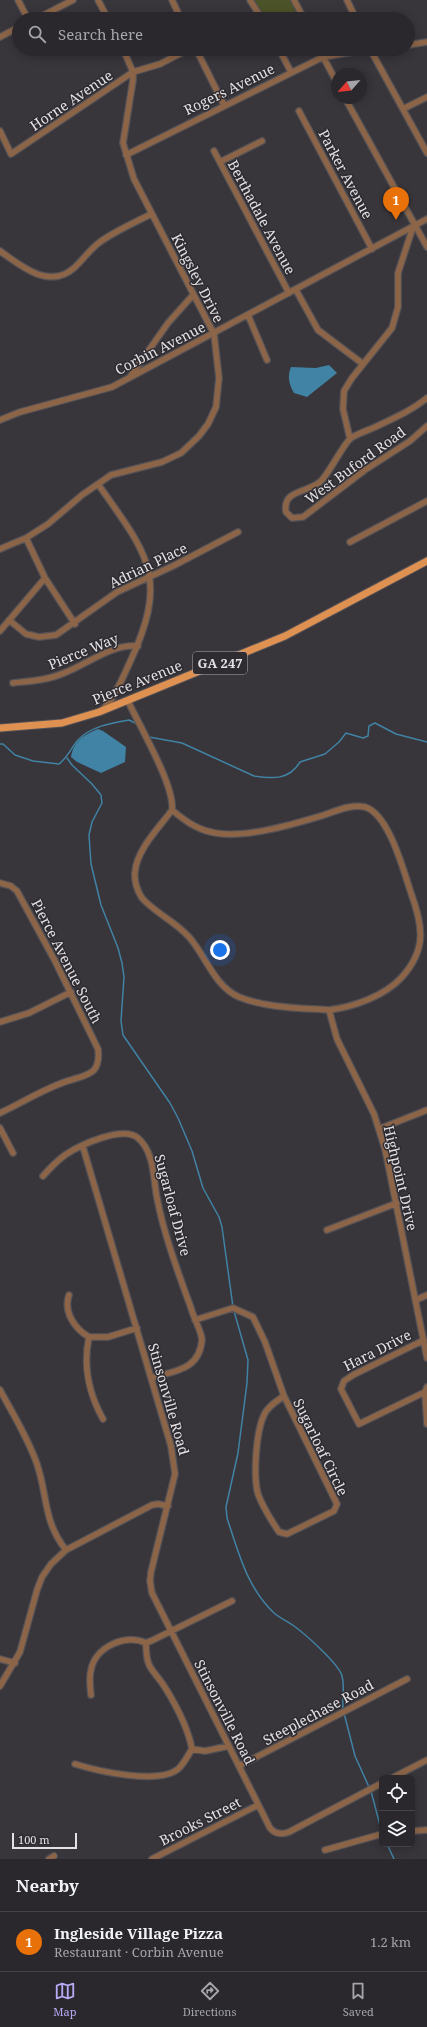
<!DOCTYPE html>
<meta charset="utf-8">
<style>
:root{--surface:#2a282c;--page:#323034;--text:#f1f3f6;--muted:#a5a6a9;--line:#464448;--accent:#bbaaf6}
body{margin:0;font-family:"Noto Serif",serif;background:var(--page);color:var(--text)}
.controls{position:absolute;right:12px;bottom:12px;display:grid;overflow:hidden;border-radius:6px;box-shadow:0 2px 10px #0003}
.controls button{width:36px;height:36px;display:grid;place-items:center;padding:0;border:0;border-bottom:1px solid var(--line);background:var(--surface);color:var(--text);font:20px sans-serif}
.compass{position:absolute;left:331px;top:68px;width:36px;height:36px;border-radius:50%;background:var(--surface);box-shadow:0 2px 10px #0003;rotate:242deg}
.scale{position:absolute;left:12px;bottom:10px;width:65px;box-sizing:border-box;padding-left:4px;border:2px solid #e3e1e4;border-top:0;font-size:11px;line-height:14px;white-space:nowrap;color:#e3e1e4;-webkit-text-stroke:3px #2e2b31;paint-order:stroke}
.you{position:absolute;left:220px;top:950px;width:14px;height:14px;margin:-10px;border:3px solid #fff;border-radius:50%;background:#1a73e8;box-shadow:0 0 0 6px #1a73e833}
.badge{display:grid;place-items:center;width:26px;height:26px;border-radius:50%;background:var(--accent);color:#fff;font-size:13px;font-weight:700}
.pin{position:absolute;translate:-50% -33px;filter:drop-shadow(0 1px 2px #0008)}
.pin::after{content:'';position:absolute;top:21px;width:14px;height:12px;background:inherit;clip-path:polygon(0 0,100% 0,50% 100%)}
.list{margin:0;padding:0;list-style:none}
h2{display:flex;justify-content:space-between;align-items:center;height:52px;margin:0;padding:0 16px;font-size:17px}
h2 small{font-size:13px;font-weight:400;color:var(--muted)}
.list li{display:grid;grid-template-columns:26px 1fr auto;gap:12px;align-items:center;box-sizing:border-box;height:60px;padding:0 16px;border-top:1px solid var(--line)}
.list b{display:block;font-size:15px;white-space:nowrap}
.list p{margin:0;font-size:13px;white-space:nowrap;color:var(--muted)}
.list em{font-size:13px;font-style:normal;color:var(--muted)}
.icon{flex:none;width:22px;height:22px;fill:none;stroke:currentColor;stroke-width:2;stroke-linecap:round;stroke-linejoin:round}
.map{position:relative;flex:none;width:427px;height:1859px;overflow:hidden}
.search{position:absolute;background:var(--surface);box-shadow:0 2px 10px #0003;left:12px;right:12px;top:12px;height:44px;display:flex;align-items:center;gap:10px;box-sizing:border-box;padding:0 14px;border-radius:22px;color:var(--muted);font-size:15px}
.sheet{height:112px;background:var(--surface)}
nav{display:flex;justify-content:space-around;align-items:center;box-sizing:border-box;height:56px;border-top:1px solid var(--line);background:var(--surface);font-size:11px;color:var(--muted)}
nav a{display:grid;justify-items:center;gap:2px}
nav .on{color:var(--accent)}
.map>svg:first-child{display:block}
.green{fill:#4c5328}
.water{fill:#4083a4}
.lines{fill:none;stroke-linecap:round;stroke-linejoin:round}
.stream{stroke:#4083a4;stroke-width:1.5}
.minor-casing{stroke:#535156;stroke-width:8}
.major-casing{stroke:#535156;stroke-width:9}
.minor{stroke:#8c6548;stroke-width:5.5}
.major{stroke:#df9152;stroke-width:7}
.labels{text-anchor:middle;dominant-baseline:central;stroke-width:3;stroke-linejoin:round;paint-order:stroke}
.shield{fill:#2e2b31;stroke:#adaaae;stroke-width:1}
.shield-label{font-size:13px;font-weight:bold;fill:#e3e1e4}
.street-label{font-size:14px;fill:#e3e1e4;stroke:#2e2b31}
</style>
<div class="map">
<svg width="427" height="1859" viewBox="0 0 427 1859">
<rect width="100%" height="100%" fill="#38353b"/>
<path class="green" d="M254,0H290L300,19H266Z"/>
<path class="water" d="M329,365L337,373L307,397L294,393C289,385 287,376 291,367L316,368Z
M98,729L103,731L126,747L125,762L101,773L77,762L71,757C73,742 85,734 98,729Z"/>
<g class="lines">
<path class="stream" d="M149,737L182,743L254,776C273,779 289,780 300,762L325,754L339,742L346,733L363,738L368,736L369,726L375,723L396,734L427,742
M0,744H3L15,755L33,761L59,764C68,757 71,748 78,740C91,726 112,723 129,720L137,724
M67,758L72,765L92,784L101,795L102,803L92,822L89,835L91,864L101,905L118,948L122,963L124,977L121,1021L123,1035L170,1103L178,1118L192,1151L203,1188L219,1217L222,1227L233,1307
M234,1311L248,1360L247,1383L238,1453L226,1507L227,1518C238,1551 247,1588 274,1613C280,1618 288,1622 294,1626C305,1634 339,1664 342,1676C345,1687 342,1699 343,1710
M344,1713L355,1756L369,1787
M371,1791L382,1833
M387,1844L394,1859"/>
<g class="minor-casing">
<path id="minor" d="M18,0L28,19
M98,0L108,19
M172,0L181,19
M250,0L262,19
M294,0L304,19
M347,0L356,19
M36,19L73,0
M248,19L258,14
M0,37L19,27
M408,45L427,42
M196,49L224,105
M279,49L291,72
M319,49L337,83
M345,98L427,247
M403,109L427,97
M299,111L372,249
M0,131L11,154L133,72L160,64L189,49
M214,151L289,293
M126,155L323,57L370,49L427,153
M220,162L262,141
M0,251C21,266 49,290 74,268C83,260 90,249 100,242C115,231 134,223 151,214
M296,290L318,330L363,364
M248,315L267,360
M130,377L168,323L193,295
M427,398C411,411 392,419 373,428C366,431 357,434 351,438C344,443 330,472 321,481C309,493 282,489 286,512L292,518L303,517L365,470L410,441L427,426
M0,420L20,412L112,387L427,219
M350,439L343,409L344,391L352,378L392,328L398,307V273L412,230L415,226
M98,484C147,554 170,576 130,662C124,675 114,700 103,709
M26,538L45,578L75,624
M350,542L427,501
M0,549L26,538L48,524L82,495L111,475L162,462L181,453L199,436L208,424L216,407L219,378L214,334L134,179L123,143L133,80V72L123,49
M9,620L26,634L39,637L56,635L117,592L175,565L238,532
M0,631L45,578
M13,683C30,681 48,680 64,673C88,664 111,644 138,646
M128,701C139,725 175,786 172,810C184,820 196,829 211,832C242,840 294,824 324,815C336,811 351,804 365,807C389,814 404,872 411,893C423,926 427,949 402,977C385,996 353,1007 329,1010C300,1008 266,1008 239,997C214,986 206,956 189,937C175,921 155,913 142,898C137,891 134,880 135,872C137,849 159,828 172,810
M0,883L11,886L17,891L55,961L98,1049C99,1057 99,1064 94,1070C88,1076 79,1077 71,1080C46,1087 24,1102 0,1113
M329,1010L337,1039L374,1114L385,1149L427,1358
M0,1022L29,1013L71,992
M0,1128L13,1153
M379,1129L427,1110
M83,1147L171,1446L175,1474L151,1572L150,1581L152,1593L270,1828C275,1834 281,1835 289,1832L382,1783
M43,1176C50,1168 57,1161 65,1155C80,1145 123,1125 138,1138C155,1153 153,1179 157,1198C164,1235 178,1272 191,1308C194,1319 200,1328 202,1339C200,1370 175,1371 151,1378
M327,1230L397,1203
M69,1295C63,1312 75,1329 89,1337H108L137,1328
M416,1300L427,1295
M195,1320L233,1308L253,1317L265,1342L284,1396
M89,1337C83,1365 89,1394 103,1419
M424,1340L353,1375L344,1381L341,1389L359,1424L425,1392L427,1387
M0,1390C13,1414 28,1438 37,1464C48,1497 43,1521 66,1550
M425,1392L427,1424
M284,1396L337,1504L334,1511L287,1534L279,1532C271,1520 263,1508 258,1494C253,1476 256,1432 264,1415C267,1407 277,1401 284,1396Z
M0,1659L15,1663
M0,1686L20,1652L37,1590L42,1577L51,1564L66,1550L152,1505L158,1504L168,1506
M91,1695C90,1687 89,1677 91,1670C95,1647 126,1633 146,1643L153,1640L232,1601
M192,1749L205,1751L229,1746
M75,1764C97,1771 159,1785 178,1769C184,1764 188,1755 192,1749C188,1728 177,1707 166,1689C153,1668 146,1671 146,1643
M239,1766L407,1679
M392,1778L427,1760
M412,1831L427,1830
M325,1850L382,1834
M49,1859L54,1856
M152,1859L258,1805"/>
</g>
<g class="major-casing">
<path id="major" d="M0,728L62,723L99,712L285,636L427,561"/>
</g>
<use href="#minor" class="minor"/>
<use href="#major" class="major"/>
</g>
<g class="labels">
<rect class="shield" x="193" y="652" width="54" height="22" rx="3"/>
<g class="shield-label">
<text x="220" y="663">GA 247</text>
</g>
<g class="street-label">
<text transform="translate(229 89) rotate(-26)">Rogers Avenue</text>
<text transform="translate(71 100) rotate(-34)">Horne Avenue</text>
<text transform="translate(346 174) rotate(62)">Parker Avenue</text>
<text transform="translate(262 217) rotate(62)">Berthadale Avenue</text>
<text transform="translate(198 278) rotate(63)">Kingsley Drive</text>
<text transform="translate(160 348) rotate(-27)">Corbin Avenue</text>
<text transform="translate(355 465) rotate(-36)">West Buford Road</text>
<text transform="translate(148 565) rotate(-26)">Adrian Place</text>
<text transform="translate(83 651) rotate(-22)">Pierce Way</text>
<text transform="translate(137 682) rotate(-22)">Pierce Avenue</text>
<text transform="translate(67 961) rotate(63)">Pierce Avenue South</text>
<text transform="translate(401 1178) rotate(77)">Highpoint Drive</text>
<text transform="translate(173 1205) rotate(75)">Sugarloaf Drive</text>
<text transform="translate(377 1350) rotate(-27)">Hara Drive</text>
<text transform="translate(169 1399) rotate(74)">Stinsonville Road</text>
<text transform="translate(321 1447) rotate(64)">Sugarloaf Circle</text>
<text transform="translate(225 1712) rotate(63)">Stinsonville Road</text>
<text transform="translate(318 1712) rotate(-28)">Steeplechase Road</text>
<text transform="translate(200 1821) rotate(-27)">Brooks Street</text>
</g>
</g>
</svg>
<div class="controls">
<button><svg class="icon" aria-label="locate" viewBox="0 0 24 24"><circle cx="12" cy="12" r="6"/><path d="M12 2v4M12 18v4M2 12h4M18 12h4"/></svg></button>
<button><svg class="icon" aria-label="layers" viewBox="0 0 24 24"><path d="M12 4l9 5-9 5-9-5zM3 14l9 5 9-5"/></svg></button>
</div>
<svg class="compass" viewBox="-18 -18 36 36"><path d="M0-13l5 13h-10z" fill="#e53935"/><path d="M0 13l5-13h-10z" fill="#a5a6a9"/></svg>
<div class="scale">100 m</div>
<div class="you"></div>
<div class="pin badge" style="left:396px;top:220px;background:#e8710a">1</div>
<div class="search"><svg class="icon" aria-label="search" viewBox="0 0 24 24"><circle cx="10" cy="10" r="6"/><path d="M15 15l6 6"/></svg>Search here</div>
</div>
<section class="sheet">
<h2>Nearby<small></small></h2>
<ul class="list">
<li><span class="badge" style="background:#e8710a">1</span><div><b>Ingleside Village Pizza</b><p>Restaurant · Corbin Avenue</p></div><em>1.2 km</em></li>
</ul>
</section>
<nav>
<a class="on"><svg class="icon" aria-label="map" viewBox="0 0 24 24"><path d="M3 6l6-2 6 2 6-2v14l-6 2-6-2-6 2zM9 4v14M15 6v14"/></svg>Map</a>
<a><svg class="icon" aria-label="directions" viewBox="0 0 24 24"><path d="M12 3l9 9-9 9-9-9zM9 14v-3h6M13 9l2 2-2 2"/></svg>Directions</a>
<a><svg class="icon" aria-label="saved" viewBox="0 0 24 24"><path d="M7 4h10v16l-5-4-5 4z"/></svg>Saved</a>
</nav>
